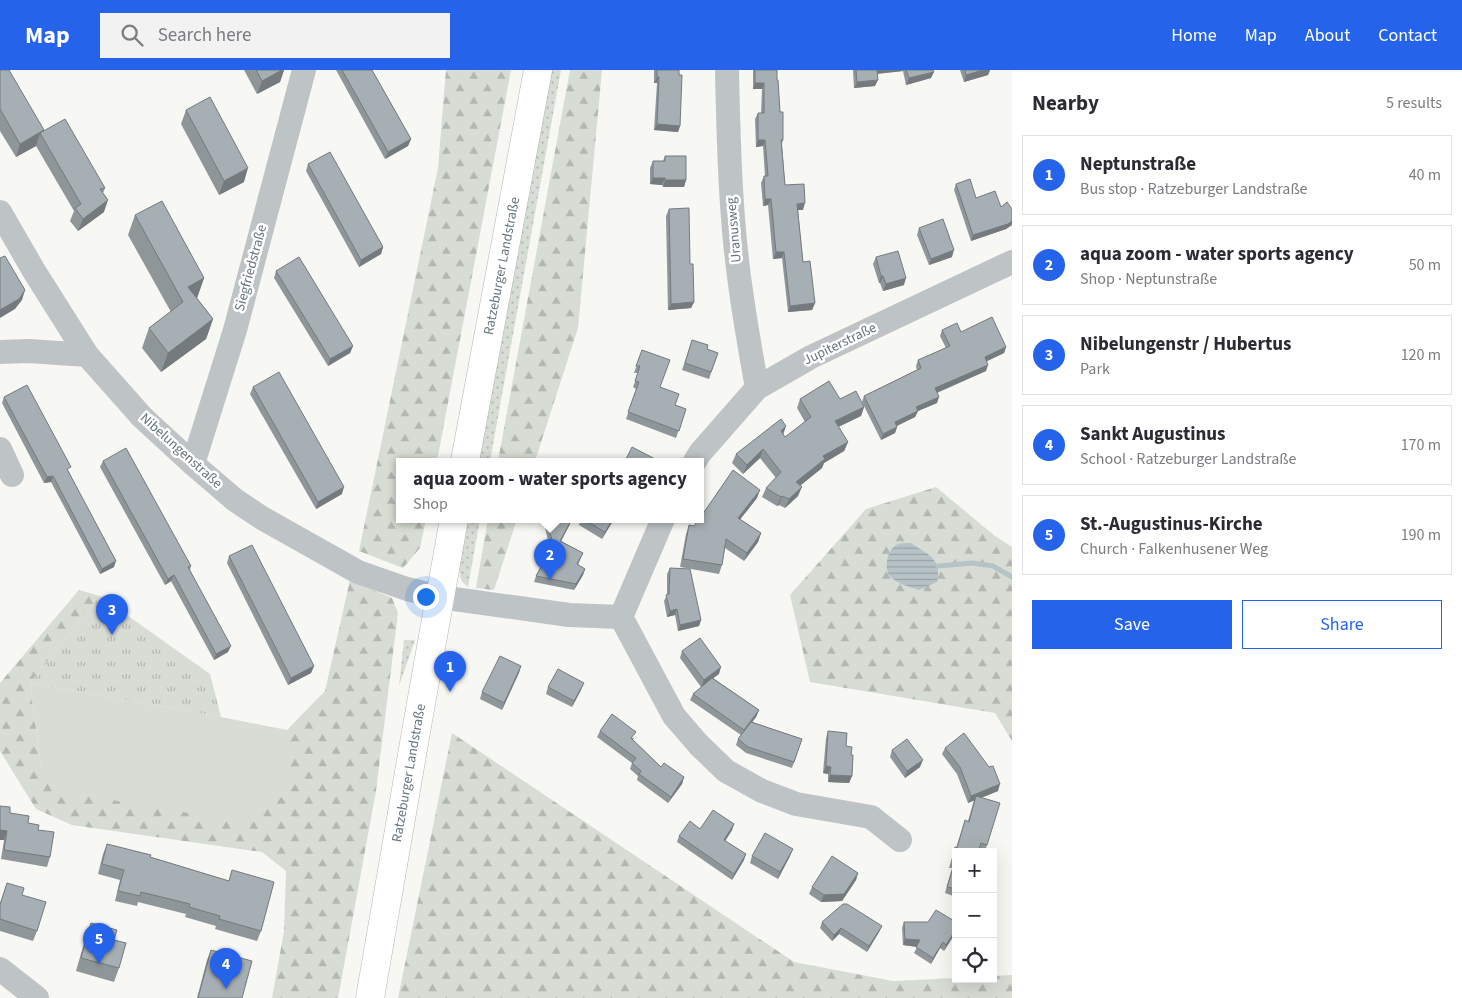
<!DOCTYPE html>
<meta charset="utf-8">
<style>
:root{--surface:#fff;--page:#f2f2f3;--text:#2b2b33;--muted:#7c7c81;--line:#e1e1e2;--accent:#2563eb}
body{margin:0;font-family:"Source Sans 3",sans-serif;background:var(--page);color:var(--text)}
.controls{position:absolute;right:15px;bottom:15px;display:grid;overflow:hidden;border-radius:0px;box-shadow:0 5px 20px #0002}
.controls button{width:45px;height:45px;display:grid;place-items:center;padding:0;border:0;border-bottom:1px solid var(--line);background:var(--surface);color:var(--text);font:25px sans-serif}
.you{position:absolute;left:425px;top:526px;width:18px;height:18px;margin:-12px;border:4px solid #fff;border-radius:50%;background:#1a73e8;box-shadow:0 0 0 8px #1a73e833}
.badge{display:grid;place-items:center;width:32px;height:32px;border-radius:50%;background:var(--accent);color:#fff;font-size:16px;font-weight:700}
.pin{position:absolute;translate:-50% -41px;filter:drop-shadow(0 1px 2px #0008)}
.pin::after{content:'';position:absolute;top:26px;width:18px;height:15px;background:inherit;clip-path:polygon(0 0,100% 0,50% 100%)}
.popup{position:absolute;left:396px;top:388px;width:308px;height:65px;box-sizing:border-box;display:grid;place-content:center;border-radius:0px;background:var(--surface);filter:drop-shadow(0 1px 4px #0005);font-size:16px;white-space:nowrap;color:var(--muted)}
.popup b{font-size:19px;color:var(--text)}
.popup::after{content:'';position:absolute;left:50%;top:100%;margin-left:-10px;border:10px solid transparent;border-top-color:var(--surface)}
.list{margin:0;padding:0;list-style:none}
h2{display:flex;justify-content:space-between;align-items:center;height:65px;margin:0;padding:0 20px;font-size:21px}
h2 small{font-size:16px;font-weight:400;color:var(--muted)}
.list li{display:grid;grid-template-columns:32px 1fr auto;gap:15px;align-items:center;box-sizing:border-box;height:80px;margin:0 10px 10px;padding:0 10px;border:1px solid var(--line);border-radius:0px}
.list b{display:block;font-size:19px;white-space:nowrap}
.list p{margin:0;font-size:16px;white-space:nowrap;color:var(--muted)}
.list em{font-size:16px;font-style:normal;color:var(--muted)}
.actions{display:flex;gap:10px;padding:15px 20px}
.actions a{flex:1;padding:11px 0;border:1px solid var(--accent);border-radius:0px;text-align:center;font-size:18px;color:var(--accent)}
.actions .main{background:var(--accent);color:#fff}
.icon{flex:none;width:28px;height:28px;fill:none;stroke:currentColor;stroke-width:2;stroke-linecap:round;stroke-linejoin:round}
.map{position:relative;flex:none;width:1012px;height:928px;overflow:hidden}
header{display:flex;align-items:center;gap:30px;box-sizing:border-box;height:70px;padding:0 25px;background:var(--accent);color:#fff}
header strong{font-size:24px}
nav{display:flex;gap:28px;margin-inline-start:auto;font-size:18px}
.search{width:350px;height:45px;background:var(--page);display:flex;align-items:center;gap:12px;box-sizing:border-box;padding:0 18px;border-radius:0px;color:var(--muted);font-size:19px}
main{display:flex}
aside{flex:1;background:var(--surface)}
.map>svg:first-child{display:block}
.grass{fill:url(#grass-dots)}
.forest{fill:url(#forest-firs)}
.park{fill:url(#park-tufts)}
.pitch{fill:#d7dcd4}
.water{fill:url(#water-rules)}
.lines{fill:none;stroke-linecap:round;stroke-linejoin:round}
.stream{stroke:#b6c3c6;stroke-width:5}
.major-casing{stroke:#b0b6b9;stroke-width:29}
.minor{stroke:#bec3c6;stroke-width:24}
.major{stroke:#fff;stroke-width:28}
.wall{fill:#8f969a}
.shaded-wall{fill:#747a7d}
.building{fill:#a6afb3;stroke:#747a7d}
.labels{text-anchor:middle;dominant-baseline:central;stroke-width:5;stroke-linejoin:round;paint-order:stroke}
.street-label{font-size:14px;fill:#64757d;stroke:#fff}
</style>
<header>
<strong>Map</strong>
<div class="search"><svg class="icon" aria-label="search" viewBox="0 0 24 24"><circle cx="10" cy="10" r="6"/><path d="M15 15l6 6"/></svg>Search here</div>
<nav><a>Home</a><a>Map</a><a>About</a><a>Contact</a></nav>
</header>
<main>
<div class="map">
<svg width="1012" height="928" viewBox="0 0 1012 928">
<defs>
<pattern id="grass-dots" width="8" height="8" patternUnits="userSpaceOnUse" patternTransform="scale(1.25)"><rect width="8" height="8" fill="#d7dcd4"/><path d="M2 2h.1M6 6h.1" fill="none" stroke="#b2b7b1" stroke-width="1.8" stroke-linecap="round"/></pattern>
<pattern id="forest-firs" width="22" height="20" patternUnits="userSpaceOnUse" patternTransform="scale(1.25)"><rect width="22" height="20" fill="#d7dcd4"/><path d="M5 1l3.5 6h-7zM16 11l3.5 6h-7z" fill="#b2b7b1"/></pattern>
<pattern id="park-tufts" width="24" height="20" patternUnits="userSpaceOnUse" patternTransform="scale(1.25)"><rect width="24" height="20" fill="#d7dcd4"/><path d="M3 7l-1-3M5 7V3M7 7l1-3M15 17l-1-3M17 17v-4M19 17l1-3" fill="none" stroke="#b2b7b1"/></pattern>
<pattern id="water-rules" width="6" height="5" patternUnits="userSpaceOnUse" patternTransform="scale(1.25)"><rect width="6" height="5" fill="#b6c3c6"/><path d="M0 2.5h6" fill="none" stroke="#98a3a6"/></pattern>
</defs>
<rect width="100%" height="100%" fill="#f7f7f4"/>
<path class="grass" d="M546,0H561L490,391H476Z
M467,449H480L468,517L461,510L459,499Z
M404,570H415L399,616Z"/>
<path class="forest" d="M446,0H511L437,391H400V449H426L420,478L403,498L359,481L438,98Z
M570,0H602L578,258L535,391H498Z
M936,417L995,466L1012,477V671L995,643L810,612L790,525L866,439Z
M488,449H517L494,520L476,518Z
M350,510L392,528L398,543L376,721L338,928H272L284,861L286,801L262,782L72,755L36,739L0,681V613L79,520L100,526L30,613L41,695L287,723V660L325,621Z
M452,663L794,892L893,911L956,908V909H993V906L1012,905V928H398Z"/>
<path class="park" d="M100,526L210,604L221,647L30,613Z"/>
<path class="pitch" d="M30,613L221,647L287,660V723L248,753L65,722L41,695Z"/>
<path class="water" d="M911,473C927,484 943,489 937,512L919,520C910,517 897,514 890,506C883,497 888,478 898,474C902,473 907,473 911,473Z"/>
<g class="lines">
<path class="stream" d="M938,496L972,493L993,496L1012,507"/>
<g class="major-casing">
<path id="major" d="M465,391L538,0
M370,928L417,656L454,449"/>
</g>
<path class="minor" d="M727,0C728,50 729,99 733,148C737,205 747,262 757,318
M0,142L34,201L87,285L142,347L193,394L235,430L262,448L358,502L407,519L440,527L569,545L621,547L674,646L699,675L726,701L762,721L796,734L871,747L900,770
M0,282L29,281L87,285
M0,379L12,405
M695,391L700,383L757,318L811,287L1012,192
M193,394L235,260L304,0
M621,547L663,449
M0,899L37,928"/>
<use href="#major" class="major"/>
</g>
<path class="wall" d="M0,0L44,61L105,118L103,123L104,142L78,161L70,151L74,141L36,76L16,87L0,61Z
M244,0H284L280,12L257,24Z
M336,0H372L411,69L408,76L385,89Z
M654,0H679L680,56L678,62L654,60L657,13H654Z
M753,0H777V10L783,70L782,74L785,115L803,140H798L803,192L815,233L812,240L788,242L782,188L773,189L768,135L763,136L761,113L764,106H765L763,76L756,77L755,49L758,43H761L762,19H753Z
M853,0H933L931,8L906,15L903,1L877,4L875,16L854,18Z
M960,0H990L988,5L964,12Z
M186,40L244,112L219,125L181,54Z
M665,86L686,110L684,117H663L662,115L650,114V98L653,91H663Z
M308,94L383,177L381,184L359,197L306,101Z
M956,114L976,128L1001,137L1012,139V155L1006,159L971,171L954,120Z
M669,139L690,194L694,232L691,238L668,240L666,146Z
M135,145L204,208L197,228L213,249L206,269L161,302L142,278L149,258L171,242L128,165Z
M919,158L952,187L929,195L917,165Z
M876,187L904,215L883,221L880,213H879L873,194Z
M276,201L353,276L350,283L328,296L274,208Z
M942,260L961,262L1006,277L1004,283L987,291L986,301L937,323V333L918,341L915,347L897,356V357L895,363L881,370L862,332L864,326L917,300L916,296L918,290L946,278L940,266Z
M692,270L707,279L718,283L709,309L682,300Z
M642,280L660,317L675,335L686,339L676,368L626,349L636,319L633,317L638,303H634Z
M253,317L342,424L316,439L250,324Z
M4,327L69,402L114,497L100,504L51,412L44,413L2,333Z
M800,329H840L864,337L861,346L838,357L848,372L844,381L824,393L822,398L800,416L798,426L785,438L779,435L777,436L762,427L766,418L776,408L760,388L743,404L732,393L736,384L783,365L785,367L805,352L797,338Z
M103,391L191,496L190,500L228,582L214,590L171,511L165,515L100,397Z
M757,428L740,449L761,463L758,472L744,491L725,478L722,495L719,504L680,497L686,464L689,455L694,456Z
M543,449H572L561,471L583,483L578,495L585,499L583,505L574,520L534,512L536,506L550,479Z
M581,449H614L602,469L579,455Z
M229,486L314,596L311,603L288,615L227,493Z
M670,498L701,550L699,556L678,561L675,545L667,547L664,531L667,525V504Z
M682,581L719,604L713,608L759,640L756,647L752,652L802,669L792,698L746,683L736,675L738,669L741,665L690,630L693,624L701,617L680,588Z
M521,596L502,640L480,629L482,622Z
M548,617L581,620L572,637L546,624Z
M600,661L634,668L633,670L661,697L684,707L682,714L668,733L637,710L638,706L630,699L632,693L597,667Z
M828,661L846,676L851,685L852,706L849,713L828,712V704L823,703L826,668Z
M945,678L998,721L981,728L987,775L985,781L979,780L956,782V827L945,823L952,798H949L955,777L956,778L965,750L968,751L974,730L968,733L957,704L942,684Z
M892,680L920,697L905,708L890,687Z
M0,736L10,743L28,753L38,760L50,787L47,797L1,789L4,770H0Z
M734,754L732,760L725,771L744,790L732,810L677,772L679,766L700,759Z
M107,774L229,811L232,800L261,861L257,871L215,859L216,856L185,847L186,844L138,832L137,836L115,831L120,810L98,804L103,784Z
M752,786H790L778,809L750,793Z
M858,803L856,810L842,831L821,832L809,824L812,817Z
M7,813L22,825L37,861L33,871L0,861V833Z
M822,852L882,856L879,862L867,882L839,864L832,871L820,858Z
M904,852H956V862L944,881L940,878L931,894L914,883L917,877L903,875L902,858Z
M91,853L114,870L119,898L114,912L76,901L86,866Z
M211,880L242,928H197L207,890Z"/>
<path class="shaded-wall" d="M282,0H284L280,12L257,24L262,11Z
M876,0H903V1L874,4Z
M983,0H990L988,5L964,12L966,5Z
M934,2L931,8L906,15L909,8Z
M657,7H659L657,13H654Z
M878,10L875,16L854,18L857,12Z
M755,13H764L762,19H753Z
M657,54L680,56L678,62L654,60Z
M44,60L42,67L40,63L36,76L16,87L20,74Z
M411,69L408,76L385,89L388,82Z
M758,70H765L763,76L756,77Z
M248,98L244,112L219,125L224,111Z
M653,108H665L662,115L650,114Z
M665,110H686L684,117H663Z
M765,129H771L768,135L763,136Z
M108,130L104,142L78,161L83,149Z
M805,133L803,140H795L797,134Z
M1012,151V155L1006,159L971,171L973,165Z
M383,177L381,184L359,197L361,190Z
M954,180L952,187L929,195L931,189Z
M776,182H784L782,188L773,189Z
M881,206H883L880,213H879Z
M204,208L197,228L181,236L188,217Z
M906,208L904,215L883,221L886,214Z
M25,220L22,230L15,239L0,248V240Z
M694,232L691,238L668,240L671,234Z
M815,233L812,240L788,242L790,236Z
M213,249L206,269L161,302L168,283Z
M353,276L350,283L328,296L330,289Z
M1006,277L1004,283L983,293L985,287Z
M988,295L986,301L933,324L935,318Z
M939,327L937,333L918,341L915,347L892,358L895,352L916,337Z
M864,337L861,346L832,360L835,351Z
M786,356L783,365L781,361Z
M897,357L895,363L881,370L883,364Z
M848,372L844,381L824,393L822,398L793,421L796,412L823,386Z
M763,379L760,388L743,404L747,395Z
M53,406L51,412L44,413L47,407Z
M344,417L342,424L316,439L318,432Z
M802,417L798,426L785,438L789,429Z
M760,420L757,428L735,456L738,448Z
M782,426L779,435L777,436L781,427Z
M572,449L570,454L558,477L560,471Z
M613,449H614L602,469L605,462Z
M761,463L758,472L744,491L747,483Z
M116,491L114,497L100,504L102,499Z
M585,499L583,505L574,520L576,514Z
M174,505L171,511L165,515L168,509Z
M677,539L675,545L667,547L670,541Z
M701,550L699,556L678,561L680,555Z
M231,576L228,582L214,590L216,584Z
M314,596L311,603L288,615L291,608Z
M521,596L519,603L502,640L504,633Z
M721,597L719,604L701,617L704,610Z
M584,613L581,620L572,637L574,631Z
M759,640L756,647L742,666L744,660Z
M923,690L920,697L905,708L907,701Z
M826,696L831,697L828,704L823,703Z
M830,705L852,706L849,713L828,712Z
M684,707L682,714L668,733L671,727Z
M1000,714L998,721L968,733L971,726Z
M734,754L732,760L722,776L724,770Z
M0,760L7,761L4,770H0Z
M793,779L790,786L778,809L780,802Z
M746,784L744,790L732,810L734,804Z
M858,803L856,810L842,831L821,832L824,825Z
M882,856L879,862L867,882L869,876Z
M841,858L839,864L832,871L834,865Z
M956,859V862L944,881L946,875Z
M905,869L920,870L918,877L903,875Z
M943,872L940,878L931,894L933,888Z"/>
<path class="building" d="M0,0H9L44,60L20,74L0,39Z
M256,0H282L262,11Z
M342,0H372L411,69L388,82Z
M657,0H679V5H682L680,56L657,54L659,7H657Z
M755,0H777V10H778L780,42H783V70H781L785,115L804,114L805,133L797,134L803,192L810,191L815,233L790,236L784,182H776L771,129H765L764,106H768L765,70H758V43H764V13H755Z
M856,0H877L878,10L857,12Z
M906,0H933L934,2L909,8Z
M965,0H983L966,5Z
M210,27L248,98L224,111L186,40Z
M65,49L105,118L100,119L108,130L83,149L75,138L81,134L40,63Z
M330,82L383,177L361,190L308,94Z
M665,86H686V110H665V108H653V91H665Z
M970,109L976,128L995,121L1001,137L1007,132L1012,139V151L1008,154L973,165L956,114Z
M162,131L204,208L188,217L213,249L168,283L149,258L183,232L135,145Z
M689,138L690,194H693L694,232L671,234L669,139Z
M943,149L954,180L931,189L919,158Z
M898,181L906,208L886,214L883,206H881L876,187Z
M5,186L25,220L19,229L0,240V188Z
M299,187L353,276L330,289L276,201Z
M992,247L1006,277L985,287L988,295L935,318L939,327L916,337L918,341L895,352L897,357L883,364L864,326L921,298L918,290L950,276L942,260L957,253L961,262Z
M692,270L708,275L707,279L718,283L711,302L685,293Z
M642,280L670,290L660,317L679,324L675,335L686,339L679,361L628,342L639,312L635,311L640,296H636Z
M279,302L344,417L318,432L253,317Z
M829,311L840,329L856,321L864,337L835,351L848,372L823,386L825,389L796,412L802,417L789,429L782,426L781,427L766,418L781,402L763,379L747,395L736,384L781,349L786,356L781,361L785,367L811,347L800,329Z
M27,315L71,397L67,399L116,491L102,499L53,406L47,407L4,327Z
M632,377L657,390L656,391H625Z
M126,378L191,496L188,497L231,576L216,584L174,505L168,509L103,391Z
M733,400L760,420L738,448L761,463L747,483L726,469L722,495L683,489L689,455L694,456L699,449H700V448Z
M547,449H572L560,471L583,483L577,494L585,499L576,514L536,506L553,475Z
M583,449H613L605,462Z
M252,475L314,596L291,608L229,486Z
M670,498L690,499L701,550L680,555L677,539L670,541L666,525L669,524Z
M700,568L721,597L704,610L682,581Z
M500,586L521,596L504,633L482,622Z
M558,599L584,613L574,631L548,617Z
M712,608L759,640L744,660L693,624Z
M612,644L636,662L631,668L661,697L664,693L684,707L671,727L639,704L641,701L632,693L636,688L600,661Z
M751,652L802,669L794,692L748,677L738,669Z
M828,661L847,663L846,676L852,677L851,685H853L852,706L830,705L831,697L826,696Z
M964,663L989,697L993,696L1000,714L971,726L960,697L945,678Z
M907,669L923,690L907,701L892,680Z
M976,726L1000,733L987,775L981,773L978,782H956V819L947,817L955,792L952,791L955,777L957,778L965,750L969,752Z
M0,736L10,737V743L29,746L28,753L39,755L38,760L54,762L50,787L4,780L7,761L0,760Z
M713,740L734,754L724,770L746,784L734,804L679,766L690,751L700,759Z
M765,763L793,779L780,802L752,786Z
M107,774L151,785L150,787L229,811L232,800L274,812L261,861L219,849L220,846L189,837L190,834L141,822L140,826L118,821L124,800L102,794Z
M832,786L858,803L844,824L824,825L812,817Z
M7,813L24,818L22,825L46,832L37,861L0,849V835Z
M843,834H847L882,856L869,876L841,858L834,865L822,852Z
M936,840L956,852V859L946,875L943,872L933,888L916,877L920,870L905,869L904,852H928Z
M91,853L117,860L114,870L126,873L119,898L81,888Z
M211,880L252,891L242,928H198Z"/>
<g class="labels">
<g class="street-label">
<text transform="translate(734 160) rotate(-95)">Uranusweg</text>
<text transform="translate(502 196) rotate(-79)">Ratzeburger Landstraße</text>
<text transform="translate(251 198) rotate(-75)">Siegfriedstraße</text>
<text transform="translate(840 274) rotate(-26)">Jupiterstraße</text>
<text transform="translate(181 381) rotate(42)">Nibelungenstraße</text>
<text transform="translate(409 703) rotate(-80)">Ratzeburger Landstraße</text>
</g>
</g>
</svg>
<div class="controls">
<button>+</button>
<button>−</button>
<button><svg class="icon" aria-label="locate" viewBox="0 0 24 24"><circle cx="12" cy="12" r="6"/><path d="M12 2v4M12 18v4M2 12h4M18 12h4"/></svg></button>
</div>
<div class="you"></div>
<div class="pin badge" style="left:450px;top:622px">1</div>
<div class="pin badge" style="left:550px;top:510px">2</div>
<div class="popup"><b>aqua zoom - water sports agency</b>Shop</div>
<div class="pin badge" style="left:112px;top:565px">3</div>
<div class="pin badge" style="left:226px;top:919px">4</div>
<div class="pin badge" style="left:99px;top:894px">5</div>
</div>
<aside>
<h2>Nearby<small>5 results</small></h2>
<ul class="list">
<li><span class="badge">1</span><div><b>Neptunstraße</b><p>Bus stop · Ratzeburger Landstraße</p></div><em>40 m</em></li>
<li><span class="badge">2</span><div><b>aqua zoom - water sports agency</b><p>Shop · Neptunstraße</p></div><em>50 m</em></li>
<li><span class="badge">3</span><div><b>Nibelungenstr / Hubertus</b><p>Park</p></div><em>120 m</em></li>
<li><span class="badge">4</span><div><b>Sankt Augustinus</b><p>School · Ratzeburger Landstraße</p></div><em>170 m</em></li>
<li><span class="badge">5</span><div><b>St.-Augustinus-Kirche</b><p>Church · Falkenhusener Weg</p></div><em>190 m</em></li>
</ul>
<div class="actions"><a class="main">Save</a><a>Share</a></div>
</aside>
</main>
